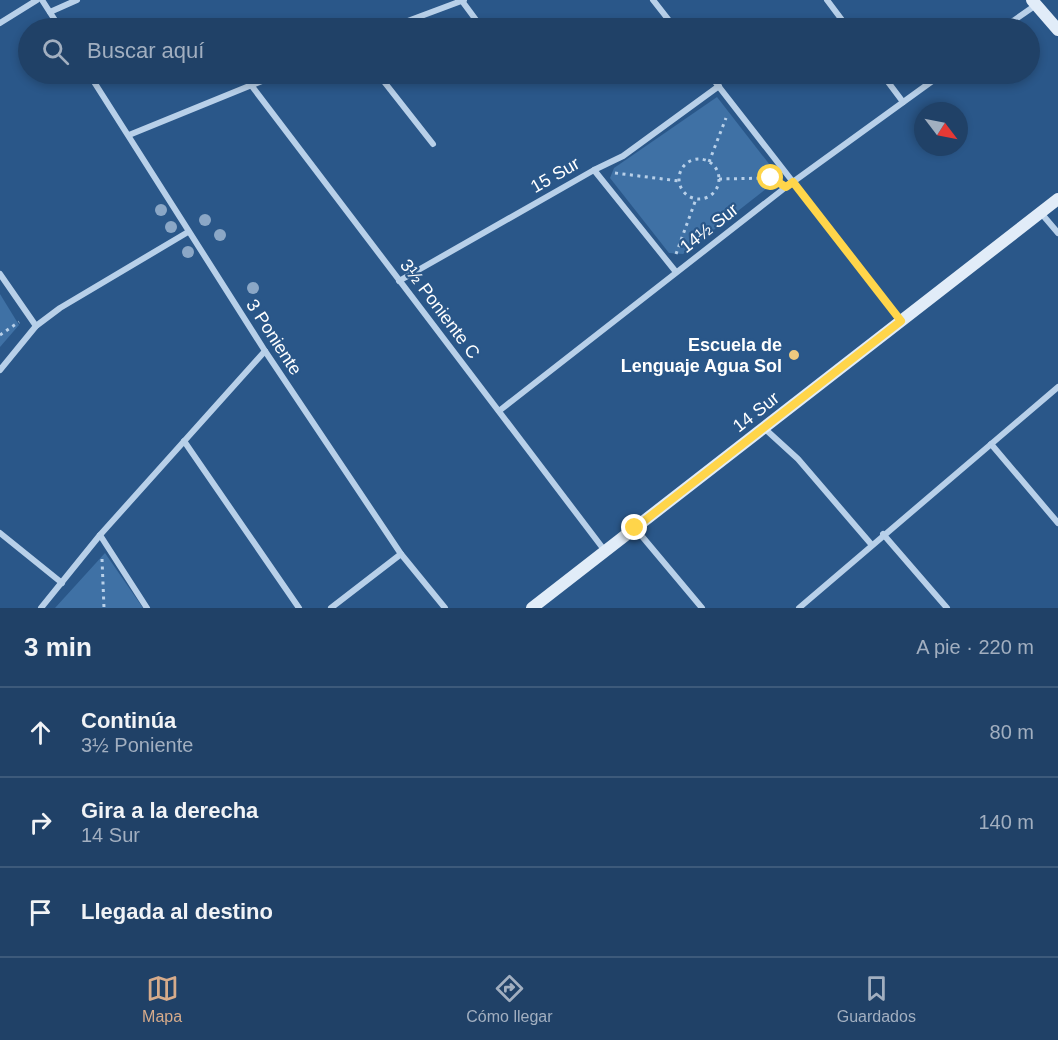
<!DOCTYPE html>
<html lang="es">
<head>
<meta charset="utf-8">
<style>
	:root { --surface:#204167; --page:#2d4c70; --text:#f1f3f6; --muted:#a2afc0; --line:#3d5a7b; --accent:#d6ab8b }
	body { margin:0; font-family:Arial,sans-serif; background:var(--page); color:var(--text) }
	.compass { position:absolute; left:914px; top:102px; width:54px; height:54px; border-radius:50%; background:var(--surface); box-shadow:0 3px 9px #0003; rotate:122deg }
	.stop { position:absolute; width:18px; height:18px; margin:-14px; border:4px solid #ffd54a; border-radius:50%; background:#fff }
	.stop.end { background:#ffd54a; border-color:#fff; box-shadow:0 2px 6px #0008 }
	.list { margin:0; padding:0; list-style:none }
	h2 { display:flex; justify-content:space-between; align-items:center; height:78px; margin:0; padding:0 24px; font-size:26px }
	h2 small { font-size:20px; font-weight:400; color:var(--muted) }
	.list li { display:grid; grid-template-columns:39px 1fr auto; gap:18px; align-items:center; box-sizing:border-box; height:90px; padding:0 24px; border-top:2px solid var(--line) }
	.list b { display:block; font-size:22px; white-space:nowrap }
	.list p { margin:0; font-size:20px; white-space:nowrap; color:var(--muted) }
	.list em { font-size:20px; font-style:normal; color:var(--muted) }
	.icon { flex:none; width:33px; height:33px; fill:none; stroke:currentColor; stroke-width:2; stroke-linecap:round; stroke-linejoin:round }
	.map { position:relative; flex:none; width:1058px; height:608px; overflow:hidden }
	.search { position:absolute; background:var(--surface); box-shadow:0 3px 9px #0003; left:18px; right:18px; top:18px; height:66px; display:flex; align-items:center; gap:15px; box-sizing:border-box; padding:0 21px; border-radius:33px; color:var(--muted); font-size:22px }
	.sheet { height:348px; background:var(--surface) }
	nav { display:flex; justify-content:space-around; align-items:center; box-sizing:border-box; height:84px; border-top:2px solid var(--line); background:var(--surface); font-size:16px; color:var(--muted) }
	nav a { display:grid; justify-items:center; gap:3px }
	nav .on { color:var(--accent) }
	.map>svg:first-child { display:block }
</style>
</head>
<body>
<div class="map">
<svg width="1058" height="608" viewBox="0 0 1058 608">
	<rect width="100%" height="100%" fill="#2a5789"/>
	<g fill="#3f71a5">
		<path d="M717,97L780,178L683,254L669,253L610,178L614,168Z"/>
		<path d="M0,294L19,325L0,347Z"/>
		<path d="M105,553L143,608H55Z"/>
	</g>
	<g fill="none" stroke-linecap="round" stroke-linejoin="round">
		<g stroke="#b8d0e9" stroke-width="3" stroke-dasharray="3 4.5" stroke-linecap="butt">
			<circle cx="699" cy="179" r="20"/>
			<path d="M709,162L726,118"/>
			<path d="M615,173L679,181"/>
			<path d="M719,179L770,178L777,182"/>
			<path d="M676,254L696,199"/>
			<path d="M0,335L19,322"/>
			<path d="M102,559L104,608"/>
		</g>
		<g stroke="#b8d0e9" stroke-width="6">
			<path d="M42,0L60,28"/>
			<path d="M653,0L675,28"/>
			<path d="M827,0L848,28"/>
			<path d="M462,1L482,28"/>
			<path d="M50,12L77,0"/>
			<path d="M0,23L37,0"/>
			<path d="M389,28L464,0"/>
			<path d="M1003,28L1036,5"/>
			<path d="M89,74L265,351L401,554L445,608"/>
			<path d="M378,74L433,144"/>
			<path d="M516,74L521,80"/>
			<path d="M709,74L901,321"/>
			<path d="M882,74L903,102"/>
			<path d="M251,85L605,551"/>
			<path d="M129,135L279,74"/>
			<path d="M594,170L676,272"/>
			<path d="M1041,213L1058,233"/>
			<path d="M0,274L36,326"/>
			<path d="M399,281L594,170L623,156L719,86"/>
			<path d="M0,370L36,326L60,308L188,232"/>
			<path d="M499,411L786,187L942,74"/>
			<path d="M764,428L798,459L871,544"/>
			<path d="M184,441L299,608"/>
			<path d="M991,444L1058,523"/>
			<path d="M635,528L702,608"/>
			<path d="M0,533L62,583"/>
			<path d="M883,534L947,608"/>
			<path d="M100,535L147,608"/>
			<path d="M41,608L100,535L265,351"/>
			<path d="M331,608L401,554"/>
			<path d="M799,608L1058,387"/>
		</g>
		<g stroke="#e1ecf8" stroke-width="12">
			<path d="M1032,0L1058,30"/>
			<path d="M532,608L1058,199"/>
		</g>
	</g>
	<g fill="#8ba7c6">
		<circle cx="161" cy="210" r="6"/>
		<circle cx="205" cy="220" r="6"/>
		<circle cx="171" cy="227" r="6"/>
		<circle cx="220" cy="235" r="6"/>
		<circle cx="188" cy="252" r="6"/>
		<circle cx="253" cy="288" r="6"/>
	</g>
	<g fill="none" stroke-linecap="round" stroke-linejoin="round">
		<path stroke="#ffd54a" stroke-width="8" d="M635,528L901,321L793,182L786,187L771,178"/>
	</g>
	<circle fill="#efca7f" stroke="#2a5789" stroke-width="2" cx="794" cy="355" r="6"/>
	<g text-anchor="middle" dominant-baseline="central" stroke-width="4.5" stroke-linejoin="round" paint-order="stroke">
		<g font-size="18" fill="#fff" stroke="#2a5789">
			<text transform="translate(555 175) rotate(-30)">15 Sur</text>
			<text transform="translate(709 228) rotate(-38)">14½ Sur</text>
			<text transform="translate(440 309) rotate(53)">3½ Poniente C</text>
			<text transform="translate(274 337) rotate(57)">3 Poniente</text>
			<text transform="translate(756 412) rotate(-38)">14 Sur</text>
		</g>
		<g font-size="18" font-weight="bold" fill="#fff" stroke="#2a5789" text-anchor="end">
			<text x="782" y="345">Escuela de<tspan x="782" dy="21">Lenguaje Agua Sol</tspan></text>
		</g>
	</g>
</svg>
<svg class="compass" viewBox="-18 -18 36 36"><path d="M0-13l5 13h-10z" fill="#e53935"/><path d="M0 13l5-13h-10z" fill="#a2afc0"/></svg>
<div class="stop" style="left:771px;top:178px"></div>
<div class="stop end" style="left:635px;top:528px"></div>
<div class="search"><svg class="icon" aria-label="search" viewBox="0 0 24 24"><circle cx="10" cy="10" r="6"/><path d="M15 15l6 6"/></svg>Buscar aquí</div>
</div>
<section class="sheet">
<h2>3 min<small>A pie · 220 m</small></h2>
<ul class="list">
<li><svg class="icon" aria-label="ahead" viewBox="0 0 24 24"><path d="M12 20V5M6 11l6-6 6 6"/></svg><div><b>Continúa</b><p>3½ Poniente</p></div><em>80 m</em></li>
<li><svg class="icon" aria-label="right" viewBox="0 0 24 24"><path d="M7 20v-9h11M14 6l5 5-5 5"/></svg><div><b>Gira a la derecha</b><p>14 Sur</p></div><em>140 m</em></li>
<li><svg class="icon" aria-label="arrive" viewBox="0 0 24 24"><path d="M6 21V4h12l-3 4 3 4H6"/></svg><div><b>Llegada al destino</b></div></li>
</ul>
</section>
<nav>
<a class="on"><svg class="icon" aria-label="map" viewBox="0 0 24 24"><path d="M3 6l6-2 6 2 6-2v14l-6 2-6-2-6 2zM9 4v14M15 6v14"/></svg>Mapa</a>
<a><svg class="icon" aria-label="directions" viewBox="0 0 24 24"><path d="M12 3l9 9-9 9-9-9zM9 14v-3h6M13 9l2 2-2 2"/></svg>Cómo llegar</a>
<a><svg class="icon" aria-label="saved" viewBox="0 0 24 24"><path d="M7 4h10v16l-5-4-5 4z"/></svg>Guardados</a>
</nav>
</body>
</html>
